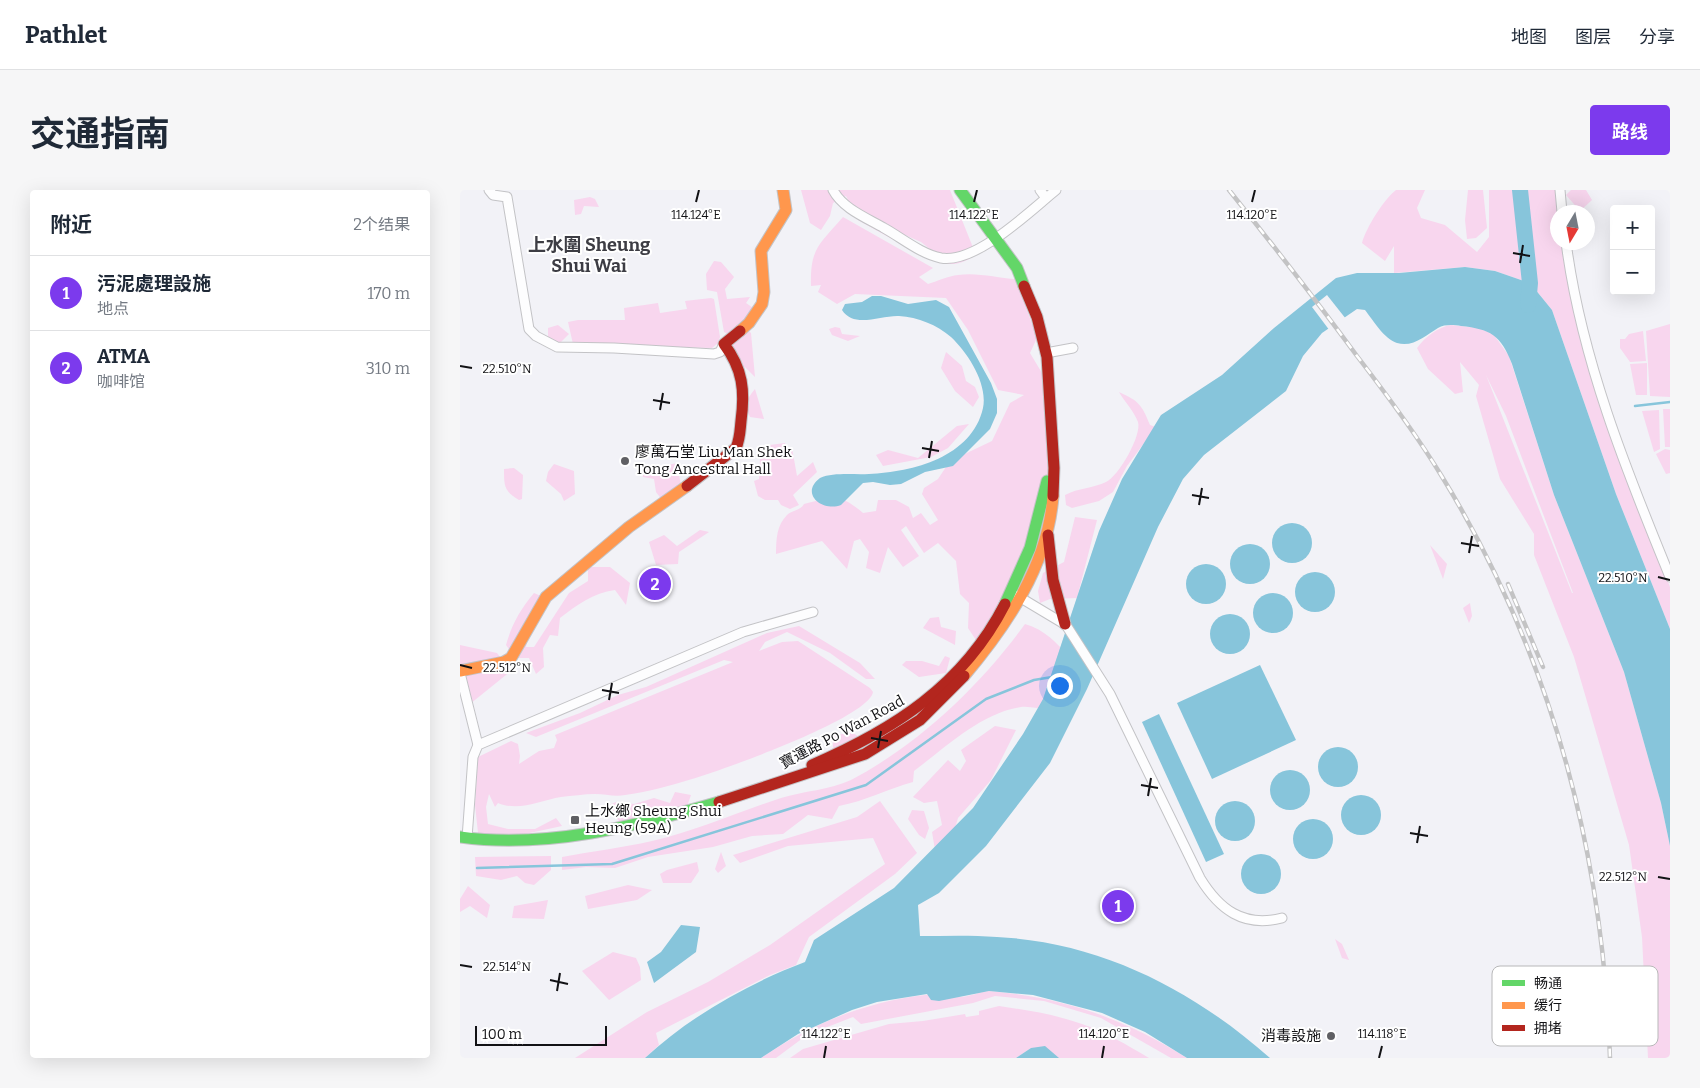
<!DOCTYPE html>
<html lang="zh">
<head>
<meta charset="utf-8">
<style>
	:root { --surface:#fff; --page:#f6f6f7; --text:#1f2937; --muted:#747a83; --line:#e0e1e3; --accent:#7c3aed }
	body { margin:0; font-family:Bitter,"Noto Sans SC",serif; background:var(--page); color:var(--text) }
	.controls { position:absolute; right:15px; top:15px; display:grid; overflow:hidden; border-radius:5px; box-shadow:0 5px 20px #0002 }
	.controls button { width:45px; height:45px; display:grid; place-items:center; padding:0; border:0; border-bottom:1px solid var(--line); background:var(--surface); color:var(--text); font:25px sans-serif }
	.compass { position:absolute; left:1090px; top:15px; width:45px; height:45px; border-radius:50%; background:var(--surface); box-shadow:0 5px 20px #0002; rotate:190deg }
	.scale { position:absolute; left:15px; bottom:12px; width:132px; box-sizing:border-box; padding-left:5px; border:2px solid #121215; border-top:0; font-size:14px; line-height:18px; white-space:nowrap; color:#121215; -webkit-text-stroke:4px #fff; paint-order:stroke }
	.you { position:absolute; left:599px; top:495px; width:18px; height:18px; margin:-12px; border:4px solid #fff; border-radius:50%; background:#1a73e8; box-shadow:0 0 0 8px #1a73e833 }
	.badge { display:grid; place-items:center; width:32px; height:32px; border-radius:50%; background:var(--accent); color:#fff; font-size:16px; font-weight:700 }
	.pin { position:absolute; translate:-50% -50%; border:2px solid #fff; box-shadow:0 1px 5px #0006 }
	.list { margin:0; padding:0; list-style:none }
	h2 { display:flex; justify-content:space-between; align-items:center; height:65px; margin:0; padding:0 20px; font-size:21px }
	h2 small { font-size:16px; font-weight:400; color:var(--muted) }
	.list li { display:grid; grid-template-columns:32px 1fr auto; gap:15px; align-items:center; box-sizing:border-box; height:75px; padding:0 20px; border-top:1px solid var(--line) }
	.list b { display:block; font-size:19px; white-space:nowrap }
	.list p { margin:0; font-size:16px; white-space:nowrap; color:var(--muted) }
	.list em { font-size:16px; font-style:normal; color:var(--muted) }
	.map { position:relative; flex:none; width:1210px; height:868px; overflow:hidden; border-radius:5px }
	header { display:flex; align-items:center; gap:30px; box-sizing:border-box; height:70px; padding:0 25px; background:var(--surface); border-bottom:1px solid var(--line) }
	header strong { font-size:24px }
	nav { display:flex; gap:28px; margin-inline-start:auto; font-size:18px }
	.intro { display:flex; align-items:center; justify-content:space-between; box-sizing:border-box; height:120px; padding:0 30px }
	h1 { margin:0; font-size:35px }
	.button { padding:12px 22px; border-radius:5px; background:var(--accent); color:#fff; font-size:18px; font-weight:700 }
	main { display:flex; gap:30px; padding:0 30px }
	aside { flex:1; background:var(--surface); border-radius:5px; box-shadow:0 5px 20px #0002 }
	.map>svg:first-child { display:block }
</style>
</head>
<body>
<header>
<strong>Pathlet</strong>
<nav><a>地图</a><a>图层</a><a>分享</a></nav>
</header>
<div class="intro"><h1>交通指南</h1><a class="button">路线</a></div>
<main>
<aside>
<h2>附近<small>2个结果</small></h2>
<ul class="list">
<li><span class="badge">1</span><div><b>污泥處理設施</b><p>地点</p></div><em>170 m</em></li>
<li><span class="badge">2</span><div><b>ATMA</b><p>咖啡馆</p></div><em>310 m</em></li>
</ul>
</aside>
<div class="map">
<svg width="1210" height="868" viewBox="0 0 1210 868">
	<rect width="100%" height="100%" fill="#f2f2f7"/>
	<g fill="#f8d6ee" fill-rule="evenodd">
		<path d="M341,0H490L516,65C493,79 487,75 463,65L471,60L461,52L445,45L432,49L398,30L386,6L373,13L370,26L361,40L350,33Z"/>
		<path d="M936,0H965L957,18L961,28L985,35L1017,62L1029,47V0H1097L1098,52L1102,53L1118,135L1189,342L1210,397V439L1156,304L1092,120L1070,93L1035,81L1005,77L934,83V56L925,71L902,53C906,38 924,9 936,0Z"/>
		<path d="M1008,0H1023L1027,38L1016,48L1007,49L1005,30Z"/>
		<path d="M1111,0H1126L1132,10L1120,21L1106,5Z"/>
		<path d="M130,7L135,9L139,17L124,16L121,24L115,25L114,10Z"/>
		<path d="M383,27L473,78L459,87L468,94C478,91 488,86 498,85C517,82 537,88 556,89L577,148L570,163L585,188L593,321L582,373L516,450L508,438L509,413L500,404L496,371L478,353L464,363L446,336L441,340L459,366L443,377L428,357L420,383L406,378L409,362L400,349L394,351L387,379L362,351L316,364C316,348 317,335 327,325C332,320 340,321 344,314C372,307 379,302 403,323L416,321L418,310H436L449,317L453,328L461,323L470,335L478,330L462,304L464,298L478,289L490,271L532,251L550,213L564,205L538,200L508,140L486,108L395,104L377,114L358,102L361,95L351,96C350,58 359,55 383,27Z"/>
		<path d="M254,71L261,72L274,87L265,99L267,109L290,107L286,113L296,120L281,134L291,143L295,187L285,177L279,182L268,144L264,142L257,102L247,100L246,84Z"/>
		<path d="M251,108L254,109L260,147L258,153L252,158L206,157V166L113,154L108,132L118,130H165L164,118L198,113L200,123L227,119L225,111Z"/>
		<path d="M1210,134V207L1190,206L1186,141Z"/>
		<path d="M98,135L109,144L100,153H96L88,147V138Z"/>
		<path d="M991,135L1020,138L1034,145L1049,166L1094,305L1164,482L1201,613L1210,656V868H1188L1182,747L1169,655L1114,467L1074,365V344L1040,289L1016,206L1019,195L1000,172L1003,202L995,204L968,179L957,158C965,147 978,137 991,135ZM1026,185L1046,226L1113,403H1112Z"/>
		<path d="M375,137L380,138L382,144L400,146L388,151L372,145L369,139Z"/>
		<path d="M1183,141L1186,171L1170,172L1160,158V149H1165L1169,144Z"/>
		<path d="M486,162L502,176L506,191L515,197L519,207L513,217L495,201L481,178Z"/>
		<path d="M1187,173V205H1176L1170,174Z"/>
		<path d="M295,199L304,229L290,227C284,215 286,210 295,199Z"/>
		<path d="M659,202C679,211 682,215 690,235L696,237L667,276L653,302L639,311L612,318L606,315L605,305C618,298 634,298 646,292C659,286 682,245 678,232C674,221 664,211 659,202Z"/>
		<path d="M1203,219H1210V257H1205Z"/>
		<path d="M1199,220L1200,259L1194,262L1182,221Z"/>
		<path d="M509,234L488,258L471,267L423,276L416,265L428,260L458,268L497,236Z"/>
		<path d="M325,253L326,261L332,258L337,286L353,272L357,282L333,305L339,315L330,319L321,315L318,310H305L298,306L294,291L299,289L300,269L303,268L302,256Z"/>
		<path d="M1205,259L1210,260V283L1206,284L1196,264Z"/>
		<path d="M217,273L221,296L202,310L196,302L194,289L183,287L181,281Z"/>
		<path d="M94,274L114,281L115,304L104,311L101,304L86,291L88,282Z"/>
		<path d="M54,278L63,285L62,309L59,310C44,301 44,296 44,279Z"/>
		<path d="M615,327L637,330L617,408L590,409L580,413L578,401L583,383L604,372Z"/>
		<path d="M240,340L249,342L219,362L218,374L196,375L189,352L204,345L217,356Z"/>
		<path d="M970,355L987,374L983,389Z"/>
		<path d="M128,377H150L170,393L166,415L155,400C133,403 117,415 100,428L98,446L90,445L83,458L84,477L76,484L69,468H55L46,455C52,434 60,420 74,403L88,409L69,442L66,457H74L109,403L128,391Z"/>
		<path d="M1010,413L1012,426L1009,433L1003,418Z"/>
		<path d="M479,427L481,437L496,441L495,455L463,438L470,428Z"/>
		<path d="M565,434C585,440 596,452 610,468L608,497H586L589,520C580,519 570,516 561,517C521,523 486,557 454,581L453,592C428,599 405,611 379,616L372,629L348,625L323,644L292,646L253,657L188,667L155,678L126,677L102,680V667C132,661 162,658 192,651C236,641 278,622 321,608C343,601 370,600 391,590C458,555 521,495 565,434Z"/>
		<path d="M339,436L400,473L415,489H406L370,463L327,442L305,452L299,461L322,452L338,451L410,498L413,502C409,528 260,581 232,589C210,596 187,602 165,605C155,607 145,604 135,604C124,604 112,606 101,607C81,610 59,622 38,613L35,617L29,604L26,617L28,634L48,639H75L96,628L102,636L51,647L18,643L15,615L18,567L51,551L58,554L60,566L59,574L79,561L94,558L97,550L95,545L273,472L264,470L76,547L66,543L120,523L158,505L186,497L307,443Z"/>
		<path d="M0,455L37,463L51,481L10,514L0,493Z"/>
		<path d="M485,466L490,468L486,483L459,487L442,475L446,471H462L479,476Z"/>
		<path d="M535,536L556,540L531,590L498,628L493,645L475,660L472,642L482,635L477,611L464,613L453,607L488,570L500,581L506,571L501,560Z"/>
		<path d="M393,543L407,552L361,566L373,558V545Z"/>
		<path d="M215,602L231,605L223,628L167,641L147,616L156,612L174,614L194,608L210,613Z"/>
		<path d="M420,611L457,663L435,684L349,747L336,775L310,785L196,843L199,855L185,868H115L187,822L248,792L310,755L425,674L413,648L328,656L280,673L273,665L397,627Z"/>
		<path d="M452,620L464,621L469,638L465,649L459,645L448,629Z"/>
		<path d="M261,662L266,676L258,683L255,679Z"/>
		<path d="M91,666V680L74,695L65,693L57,686L41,690L16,686L15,667Z"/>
		<path d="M237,672L239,681L231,693H203L200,684L207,680Z"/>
		<path d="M168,695L192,700L177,710L128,719L125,706Z"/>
		<path d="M8,696L30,715L27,728L10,716L0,722V709Z"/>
		<path d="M88,710L84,729L52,728L54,716Z"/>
		<path d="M875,749L882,754L889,770L882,768Z"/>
		<path d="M153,762L176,768L180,777L181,790L149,810L122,781Z"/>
		<path d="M529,801C602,807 666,829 727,868H711L641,828L584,811L535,806L513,813L401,834L393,827L347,845L316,868H301C351,834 405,812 465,805C476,803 488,808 499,807C509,807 519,802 529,801Z"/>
		<path d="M539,816C566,820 593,824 619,833C644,841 667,855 689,868H598L571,858L556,868H330L343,859L429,834L463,831L505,824L506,827L519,825V821Z"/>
	</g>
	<g fill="#87c5db">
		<path d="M1005,77L1035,81L1070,93L1092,120L1156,304L1210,439V656L1201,613L1164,482L1094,305L1052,174C1041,145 1030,139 1001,136C994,135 985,134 978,138C966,145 953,158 937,153C924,149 913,130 905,120L897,119L862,143L843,166L826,201L744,265L723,289L698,337L627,499L590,573L526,656L479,703L458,715L460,746C486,746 511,745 537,747C641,752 733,800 810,868H727L685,842L642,823L573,805L529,801L479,811L471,810L467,804L417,812L392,820L338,844L301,868H185C229,827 289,793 345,772L354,750L434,698L513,618L563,544L583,509L639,341L662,289L701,225L762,185L814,138L876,88L897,83H939Z"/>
		<path d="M412,106H421L448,114L476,110L489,117L531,193L537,209V223L530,239L493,276L465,282L441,294L430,295L413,292L403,293L381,315C363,322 339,304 360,288C374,282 394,285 409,284C453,282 512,267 523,218C528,194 508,163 491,147C477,135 458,127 439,126C421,125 394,139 382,120L385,114L402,112Z"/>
		<circle cx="832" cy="353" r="20"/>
		<circle cx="790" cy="374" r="20"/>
		<circle cx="746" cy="394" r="20"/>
		<circle cx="855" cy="402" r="20"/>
		<circle cx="813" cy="423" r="20"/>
		<circle cx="770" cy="444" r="20"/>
		<path d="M800,475L836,550L752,589L717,513Z"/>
		<path d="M699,524L764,664L746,672L682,532Z"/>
		<circle cx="878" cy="577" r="20"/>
		<circle cx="830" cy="600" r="20"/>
		<circle cx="901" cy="625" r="20"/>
		<circle cx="775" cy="631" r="20"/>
		<circle cx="853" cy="649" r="20"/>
		<circle cx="801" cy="684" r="20"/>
		<path d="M221,735L240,737L236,762L194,793L187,772L201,762Z"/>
		<path d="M585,856L599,868H556L571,858Z"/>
	</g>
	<path fill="#f2f2f7" d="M867,105L886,129L870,141L852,117Z"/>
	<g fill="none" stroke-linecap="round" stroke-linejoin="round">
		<g stroke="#87c5db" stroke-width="2.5">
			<path d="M1175,216L1210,212"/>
			<path d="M17,678L152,674L406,595L526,509L574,490L592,487"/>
		</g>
		<path stroke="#87c5db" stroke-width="16" d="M1060,0L1070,93L1068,115"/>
		<defs>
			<g id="street">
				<path d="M29,0L33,5L47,7L69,139L76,146L97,157L154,158L254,164L260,162L264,154"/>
				<path d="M373,0C383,19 407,28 424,38C442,48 461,64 481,68C516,74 570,21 596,0"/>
				<path d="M580,0L586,8"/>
				<path d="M1100,0L1102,22"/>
				<path d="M1106,52C1121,168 1166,280 1210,387"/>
				<path d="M586,163L613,158"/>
				<path d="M556,405L606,435L650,504L740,688C759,719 783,738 822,728"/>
				<path d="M0,483L18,555"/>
				<path d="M7,648L13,567L18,555L283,442L353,422"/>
			</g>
			<g id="fast">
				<path d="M500,0L557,78L564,96"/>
				<path d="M545,414L570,358L587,291"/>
				<path d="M0,647C86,659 177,636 259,612"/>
			</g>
			<g id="slow">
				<path d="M280,141L289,133L302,114L304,102L301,61L326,20L323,0"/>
				<path d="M0,481L44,472L51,468L86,407L169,337L227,296"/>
				<path d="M504,486C547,435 588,375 593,306"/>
			</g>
			<g id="jam">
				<path d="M564,96L577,127L587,167L594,278L593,306"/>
				<path d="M227,296L276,258C280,249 280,241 281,231C285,201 283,179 264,154L280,141"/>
				<path d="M588,345L593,390L605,434"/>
				<path d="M352,575C433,540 503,496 545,414"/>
				<path d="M259,612L405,564L460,530L504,486"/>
			</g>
		</defs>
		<use href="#street" stroke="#c3c3c6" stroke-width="11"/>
		<use href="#fast" stroke="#c3c3c6" stroke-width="13"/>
		<use href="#slow" stroke="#c3c3c6" stroke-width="13"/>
		<use href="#jam" stroke="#c3c3c6" stroke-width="13"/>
		<use href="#street" stroke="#fdfdfe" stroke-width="9"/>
		<use href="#fast" stroke="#63d668" stroke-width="11"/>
		<use href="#slow" stroke="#ff974d" stroke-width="11"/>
		<use href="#jam" stroke="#b3261e" stroke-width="11"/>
		<defs>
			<g id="rail">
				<path d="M769,0C813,55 856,110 897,166C927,205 956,244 981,285C1091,464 1143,660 1150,868"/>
				<path d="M1048,394L1083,477"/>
			</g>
		</defs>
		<use href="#rail" stroke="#c3c3c4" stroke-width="4.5"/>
		<use href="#rail" stroke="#fff" stroke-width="2.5" stroke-dasharray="8" stroke-linecap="butt"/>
	</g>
	<path fill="none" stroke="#121215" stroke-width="2" d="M236,12L239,0M514,12L517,0M792,12L795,0M1053,63L1070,66M1060,73L1063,55M0,176L12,178M193,210L210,213M200,220L203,203M462,258L479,261M469,268L472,251M732,305L749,308M739,315L742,298M1001,353L1019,356M1009,363L1012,346M1198,387L1210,390M0,475L12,478M142,500L159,503M149,510L152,493M411,548L428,551M418,558L421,541M681,595L698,598M688,606L691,588M950,643L968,646M957,653L960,636M1198,687L1210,689M0,775L12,777M90,790L108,794M97,801L100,783M364,868L366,856M642,868L644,856M919,868L922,856"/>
	<g fill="#606064" stroke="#fff" stroke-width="2">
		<circle cx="165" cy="271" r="5"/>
		<rect x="110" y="625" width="10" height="10" rx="2.5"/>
		<circle cx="871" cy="846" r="5"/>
	</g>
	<g text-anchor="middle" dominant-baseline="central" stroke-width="4" stroke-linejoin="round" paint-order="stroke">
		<g font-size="15" fill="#121215" stroke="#fff" text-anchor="start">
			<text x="175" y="262">廖萬石堂 Liu Man Shek<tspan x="175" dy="17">Tong Ancestral Hall</tspan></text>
			<text x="125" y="621">上水鄉 Sheung Shui<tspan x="125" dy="17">Heung (59A)</tspan></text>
			<text x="861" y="846" text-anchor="end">消毒設施</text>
		</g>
		<g font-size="15" fill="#121215" stroke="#fff">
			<text transform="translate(382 542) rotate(-28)">寶運路 Po Wan Road</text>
		</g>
		<g font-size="18" font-weight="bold" fill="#3d3d44" stroke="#fff">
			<text x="129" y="55">上水圍 Sheung<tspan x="129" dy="21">Shui Wai</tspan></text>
		</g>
	</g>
	<rect x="1032" y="776" width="166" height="80" rx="8" fill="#fff" stroke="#b8b8b9" stroke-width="1"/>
	<rect x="1042" y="790" width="23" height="6" fill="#63d668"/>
	<rect x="1042" y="812" width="23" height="7" fill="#ff974d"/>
	<rect x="1042" y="835" width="23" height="6" fill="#b3261e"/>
	<g font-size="14" fill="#121215">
		<text x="1074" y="798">畅通</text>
		<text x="1074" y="820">缓行</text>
		<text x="1074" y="843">拥堵</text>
	</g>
	<g font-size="12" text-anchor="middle" fill="#121215" stroke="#fff" stroke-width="4" stroke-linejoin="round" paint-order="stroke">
		<text x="236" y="29">114.124°E</text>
		<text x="514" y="29">114.122°E</text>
		<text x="792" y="29">114.120°E</text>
		<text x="47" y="183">22.510°N</text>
		<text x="1163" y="392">22.510°N</text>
		<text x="47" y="482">22.512°N</text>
		<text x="1163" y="691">22.512°N</text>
		<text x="47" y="781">22.514°N</text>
		<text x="366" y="848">114.122°E</text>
		<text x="644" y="848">114.120°E</text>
		<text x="922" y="848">114.118°E</text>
	</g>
</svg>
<div class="controls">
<button>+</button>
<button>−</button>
</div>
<svg class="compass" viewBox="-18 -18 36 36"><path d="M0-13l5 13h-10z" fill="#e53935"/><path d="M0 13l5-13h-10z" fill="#747a83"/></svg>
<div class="scale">100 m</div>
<div class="you"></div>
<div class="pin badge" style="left:658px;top:716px">1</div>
<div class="pin badge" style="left:195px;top:394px">2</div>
</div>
</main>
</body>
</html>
